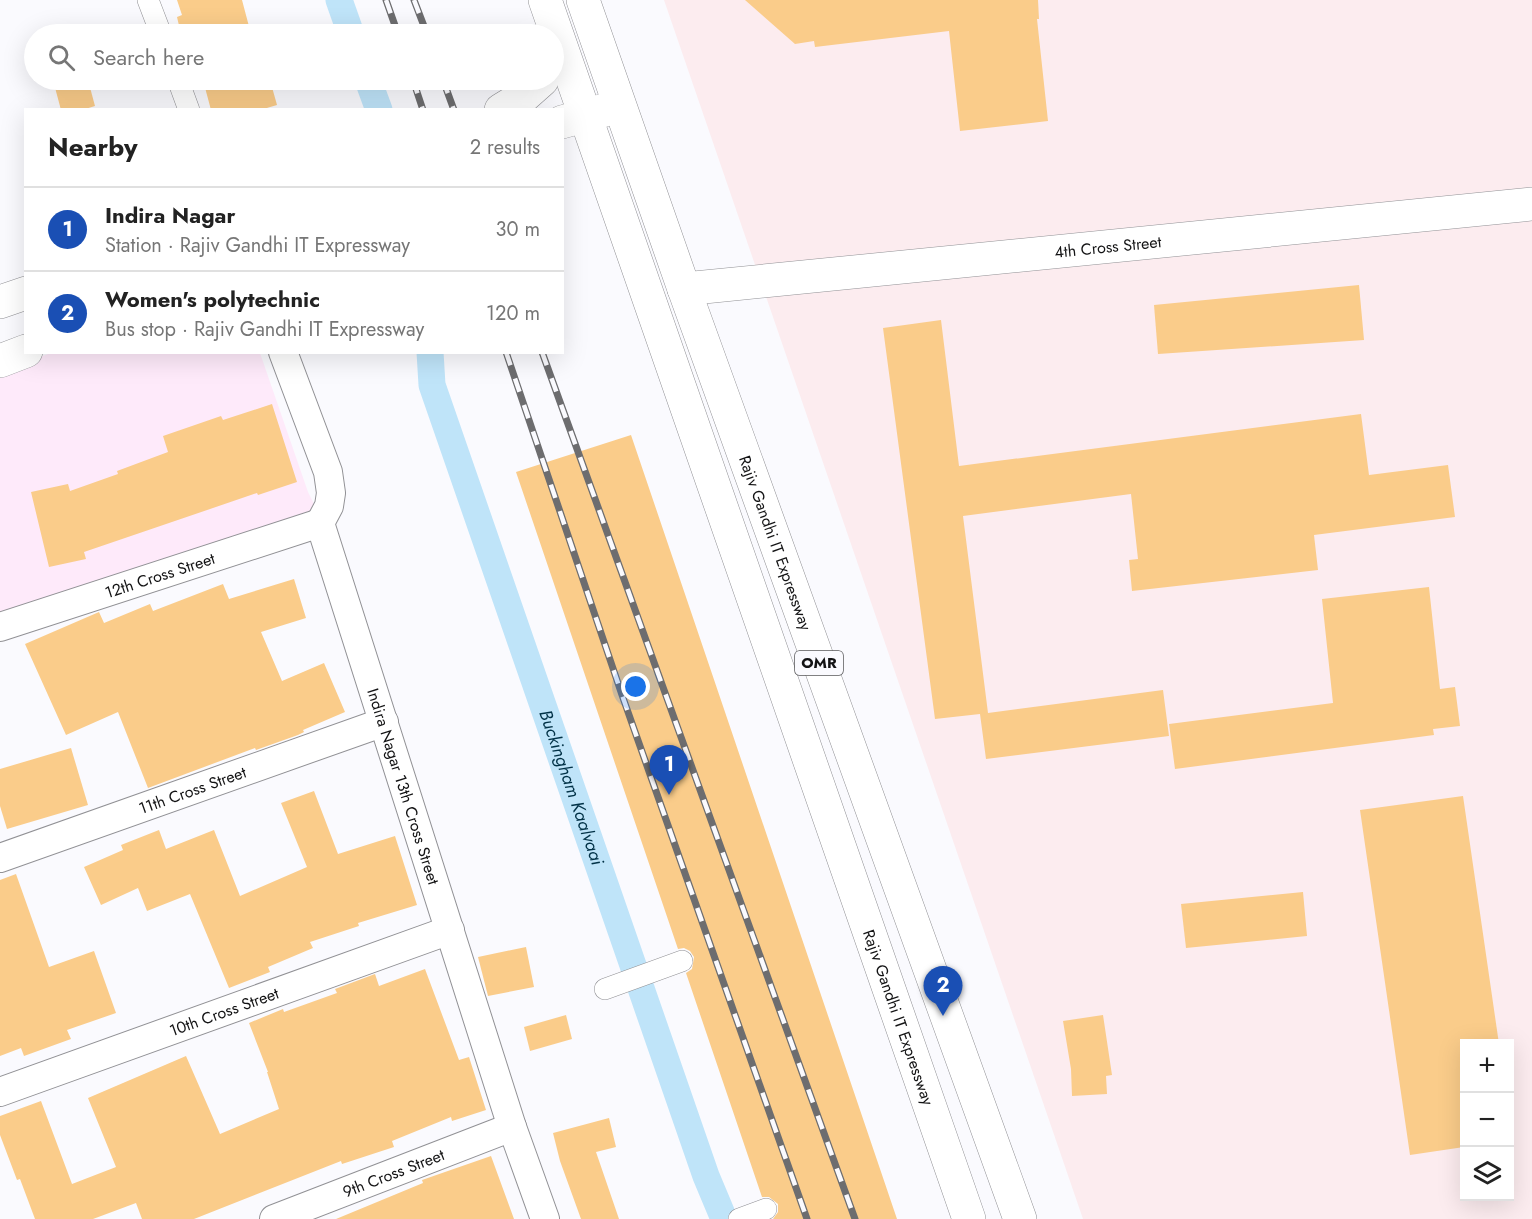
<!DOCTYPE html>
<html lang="en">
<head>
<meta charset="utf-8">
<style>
	:root { --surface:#fff; --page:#f2f2f2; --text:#222; --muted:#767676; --line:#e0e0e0; --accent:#9c7020 }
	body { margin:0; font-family:Jost,sans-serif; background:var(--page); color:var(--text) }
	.controls { position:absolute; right:18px; bottom:18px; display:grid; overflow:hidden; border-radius:0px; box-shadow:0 6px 24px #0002 }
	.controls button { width:54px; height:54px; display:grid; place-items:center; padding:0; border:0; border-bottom:2px solid var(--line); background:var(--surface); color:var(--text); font:30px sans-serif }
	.you { position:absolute; left:636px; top:687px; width:21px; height:21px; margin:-15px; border:4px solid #fff; border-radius:50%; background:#1a73e8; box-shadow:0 0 0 9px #1a73e833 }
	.badge { display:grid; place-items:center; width:39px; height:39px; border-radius:50%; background:var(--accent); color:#fff; font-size:20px; font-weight:700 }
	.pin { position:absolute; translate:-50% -50px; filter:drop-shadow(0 2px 3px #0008) }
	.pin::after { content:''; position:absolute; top:32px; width:21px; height:18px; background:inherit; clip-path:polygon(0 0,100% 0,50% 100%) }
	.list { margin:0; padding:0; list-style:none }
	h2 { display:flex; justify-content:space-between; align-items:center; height:78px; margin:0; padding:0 24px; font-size:26px }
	h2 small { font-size:20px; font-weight:400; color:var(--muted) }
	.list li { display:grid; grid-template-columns:39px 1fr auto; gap:18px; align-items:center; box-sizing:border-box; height:84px; padding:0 24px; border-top:2px solid var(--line) }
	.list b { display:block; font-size:22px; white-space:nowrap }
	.list p { margin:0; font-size:20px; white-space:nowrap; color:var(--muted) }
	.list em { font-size:20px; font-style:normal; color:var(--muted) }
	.icon { flex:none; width:33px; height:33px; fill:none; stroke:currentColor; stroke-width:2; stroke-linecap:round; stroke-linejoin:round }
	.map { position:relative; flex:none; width:1532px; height:1219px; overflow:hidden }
	.search { position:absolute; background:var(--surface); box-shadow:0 6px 24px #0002; left:24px; top:24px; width:540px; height:66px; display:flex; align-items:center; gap:15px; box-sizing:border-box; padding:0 21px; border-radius:33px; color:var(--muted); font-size:22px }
	.panel { position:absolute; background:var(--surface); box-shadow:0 6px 24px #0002; left:24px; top:108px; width:540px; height:246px; border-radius:0px }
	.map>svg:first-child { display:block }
</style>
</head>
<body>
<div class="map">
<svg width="1532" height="1219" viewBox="0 0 1532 1219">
	<rect width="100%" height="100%" fill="#fafafe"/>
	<path fill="#feeafa" d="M51,353H260L308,492L319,514L0,623V371Z"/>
	<path fill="#fcecef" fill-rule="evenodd" d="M664,0H1532V1219H1083ZM1464,1044H1510V1196H1464Z"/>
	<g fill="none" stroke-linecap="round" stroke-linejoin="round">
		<g stroke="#bfe4f9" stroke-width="27">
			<path d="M339,0L351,34"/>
			<path d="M368,80L379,110"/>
			<path id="s1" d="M430,352L432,385L706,1176L724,1219"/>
		</g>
	</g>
	<g fill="#facc8a">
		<path d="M177,0H242L251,34H181L177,17L182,15Z"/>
		<path d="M745,0H1038L1039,19H1037L1048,121L960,131L949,31L815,47L814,41L795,44Z"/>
		<path d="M53,80H88L95,106L82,110H61Z"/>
		<path d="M203,80H270L277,105L260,110H211Z"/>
		<path d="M1359,285L1364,340L1158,354L1154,305Z"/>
		<path d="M941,320L959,466L1361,414L1369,475L1448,465L1455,517L1314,535L1318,570L1132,591L1129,560L1138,559L1131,494L963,516L988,713L1163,690L1169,736L986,759L980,714L935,719L883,328Z"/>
		<path d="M272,404L297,482L258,495L257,493L84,552L86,559L49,567L31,492L68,484L70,491L118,474L117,471L168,452L163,436L221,416L223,420Z"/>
		<path d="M631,435L897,1219H773L778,1212V1204L769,1197H762L686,973L692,969L694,957L690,951L684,948L678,949L516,472Z"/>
		<path d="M294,579L306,618L261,632L282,681L324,663L345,712L303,730L304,732L298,735L256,750L255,748L148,788L118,712L66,735L25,644L99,612L104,623L150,604L153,611L223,584L229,599Z"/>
		<path d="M1429,587L1440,689L1455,687L1460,726L1433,729L1434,735L1175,769L1169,724L1333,703L1322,599Z"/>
		<path d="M71,748L88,805L7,829L0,806V769Z"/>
		<path d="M314,791L338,854L395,836L417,905L358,923L359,926L310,942L313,948L268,967L270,972L229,988L190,894L147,911L138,888L101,905L84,867L123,850L121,845L159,830L166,849L214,830L240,896L307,867L281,803Z"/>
		<path d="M1463,796L1499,1044H1464V1147L1410,1155L1360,810Z"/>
		<path d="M16,874L49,967L94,951L116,1013L67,1030L71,1039L24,1056L21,1048L0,1056V880Z"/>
		<path d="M1303,892L1307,936L1186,948L1181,904Z"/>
		<path d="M526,947L534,987L488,996L478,957Z"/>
		<path d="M425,969L459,1060L469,1057L486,1110L452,1121L451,1117L392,1141L394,1147L342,1164L341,1161L194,1219H142L136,1203L93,1219H35L20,1179L17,1180L0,1135V1116L41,1101L72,1184L116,1167L88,1098L186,1056L220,1134L279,1109L267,1072H268L249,1023L283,1009L284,1012L337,993L335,989L375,974L379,986Z"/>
		<path d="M566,1015L572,1039L530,1051L524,1027Z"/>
		<path d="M1103,1015L1112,1075L1106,1076L1107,1094L1072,1096L1071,1069L1063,1021Z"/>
		<path d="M609,1118L616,1147L596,1152L619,1219H581L560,1161L553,1133Z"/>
		<path d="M491,1156L514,1219H336L423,1183L422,1180Z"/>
	</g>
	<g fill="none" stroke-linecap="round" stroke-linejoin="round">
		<defs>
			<g id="pedestrian">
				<path d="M148,0L161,34"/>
				<path d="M178,80L189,110"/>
				<path d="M605,989L682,961"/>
				<path d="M739,1219L766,1209"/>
			</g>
			<g id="minor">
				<path id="s2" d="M283,352L328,472L331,493L329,506L320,523L512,1127L545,1219"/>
				<path id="s3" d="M0,627L320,523"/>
				<path id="s4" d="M0,858L384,722"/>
				<path id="s5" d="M0,1092L450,930"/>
				<path id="s6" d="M274,1219L512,1127"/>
			</g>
			<g id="tertiary">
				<path d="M562,122L619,106"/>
				<path id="s7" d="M684,289L1532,204"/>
				<path d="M0,302L26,293"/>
				<path d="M0,361L26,351"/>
			</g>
			<g id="primary">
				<path id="s8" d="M545,0L969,1219"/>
				<path id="s9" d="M583,0L684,289L1020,1219"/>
				<path d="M501,110L524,96L542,80"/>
			</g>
		</defs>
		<use href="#pedestrian" stroke="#919195" stroke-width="22"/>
		<use href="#minor" stroke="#919195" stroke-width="30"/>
		<use href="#tertiary" stroke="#919195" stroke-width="34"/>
		<use href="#primary" stroke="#919195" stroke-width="34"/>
		<use href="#pedestrian" stroke="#fff" stroke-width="21"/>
		<use href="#minor" stroke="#fff" stroke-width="28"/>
		<use href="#tertiary" stroke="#fff" stroke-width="33"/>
		<use href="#primary" stroke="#fff" stroke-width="33"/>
		<defs>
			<g id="rail">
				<path d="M386,0L398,34"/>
				<path d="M414,0L427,34"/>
				<path d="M413,80L423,110"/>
				<path d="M443,80L454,110"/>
				<path d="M506,352L622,695L807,1219"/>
				<path d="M542,352L855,1219"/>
			</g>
		</defs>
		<use href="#rail" stroke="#6d6d6f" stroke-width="7"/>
		<use href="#rail" stroke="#fafafe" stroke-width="4.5" stroke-dasharray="14" stroke-linecap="butt"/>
	</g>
	<g text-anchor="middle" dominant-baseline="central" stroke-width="5" stroke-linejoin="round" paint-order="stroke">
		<rect fill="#fafafe" stroke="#58585a" stroke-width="1.5" x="795" y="651" width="48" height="24" rx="4.5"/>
		<g font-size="15" font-weight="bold" fill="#131314">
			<text x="819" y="663">OMR</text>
		</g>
		<g font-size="16" fill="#131314" stroke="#fafafe">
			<text stroke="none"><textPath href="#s7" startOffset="426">4th Cross Street</textPath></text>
			<text stroke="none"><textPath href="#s9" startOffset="576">Rajiv Gandhi IT Expressway</textPath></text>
			<text stroke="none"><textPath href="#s3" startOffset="168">12th Cross Street</textPath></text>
			<text stroke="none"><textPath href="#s2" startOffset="458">Indira Nagar 13th Cross Street</textPath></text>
			<text stroke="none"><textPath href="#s4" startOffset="204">11th Cross Street</textPath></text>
			<text stroke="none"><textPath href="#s5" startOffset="238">10th Cross Street</textPath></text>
			<text stroke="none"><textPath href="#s8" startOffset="1077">Rajiv Gandhi IT Expressway</textPath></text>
			<text stroke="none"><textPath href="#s6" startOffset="128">9th Cross Street</textPath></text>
		</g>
		<g font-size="18" font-style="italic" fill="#023247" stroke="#fafafe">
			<text stroke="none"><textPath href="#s1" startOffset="459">Buckingham Kaalvaai</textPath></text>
		</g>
	</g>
</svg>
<div class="controls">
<button>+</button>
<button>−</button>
<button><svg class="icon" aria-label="layers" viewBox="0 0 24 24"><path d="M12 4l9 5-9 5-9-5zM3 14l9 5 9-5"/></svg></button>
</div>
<div class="you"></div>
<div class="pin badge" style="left:669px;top:795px;background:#1a4fb4">1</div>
<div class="pin badge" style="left:943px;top:1016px;background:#1a4fb4">2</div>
<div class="search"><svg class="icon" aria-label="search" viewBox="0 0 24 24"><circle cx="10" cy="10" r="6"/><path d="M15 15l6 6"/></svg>Search here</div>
<section class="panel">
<h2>Nearby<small>2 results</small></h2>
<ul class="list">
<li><span class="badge" style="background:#1a4fb4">1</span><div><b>Indira Nagar</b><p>Station · Rajiv Gandhi IT Expressway</p></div><em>30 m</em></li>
<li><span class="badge" style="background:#1a4fb4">2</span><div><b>Women's polytechnic</b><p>Bus stop · Rajiv Gandhi IT Expressway</p></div><em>120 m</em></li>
</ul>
</section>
</div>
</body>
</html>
